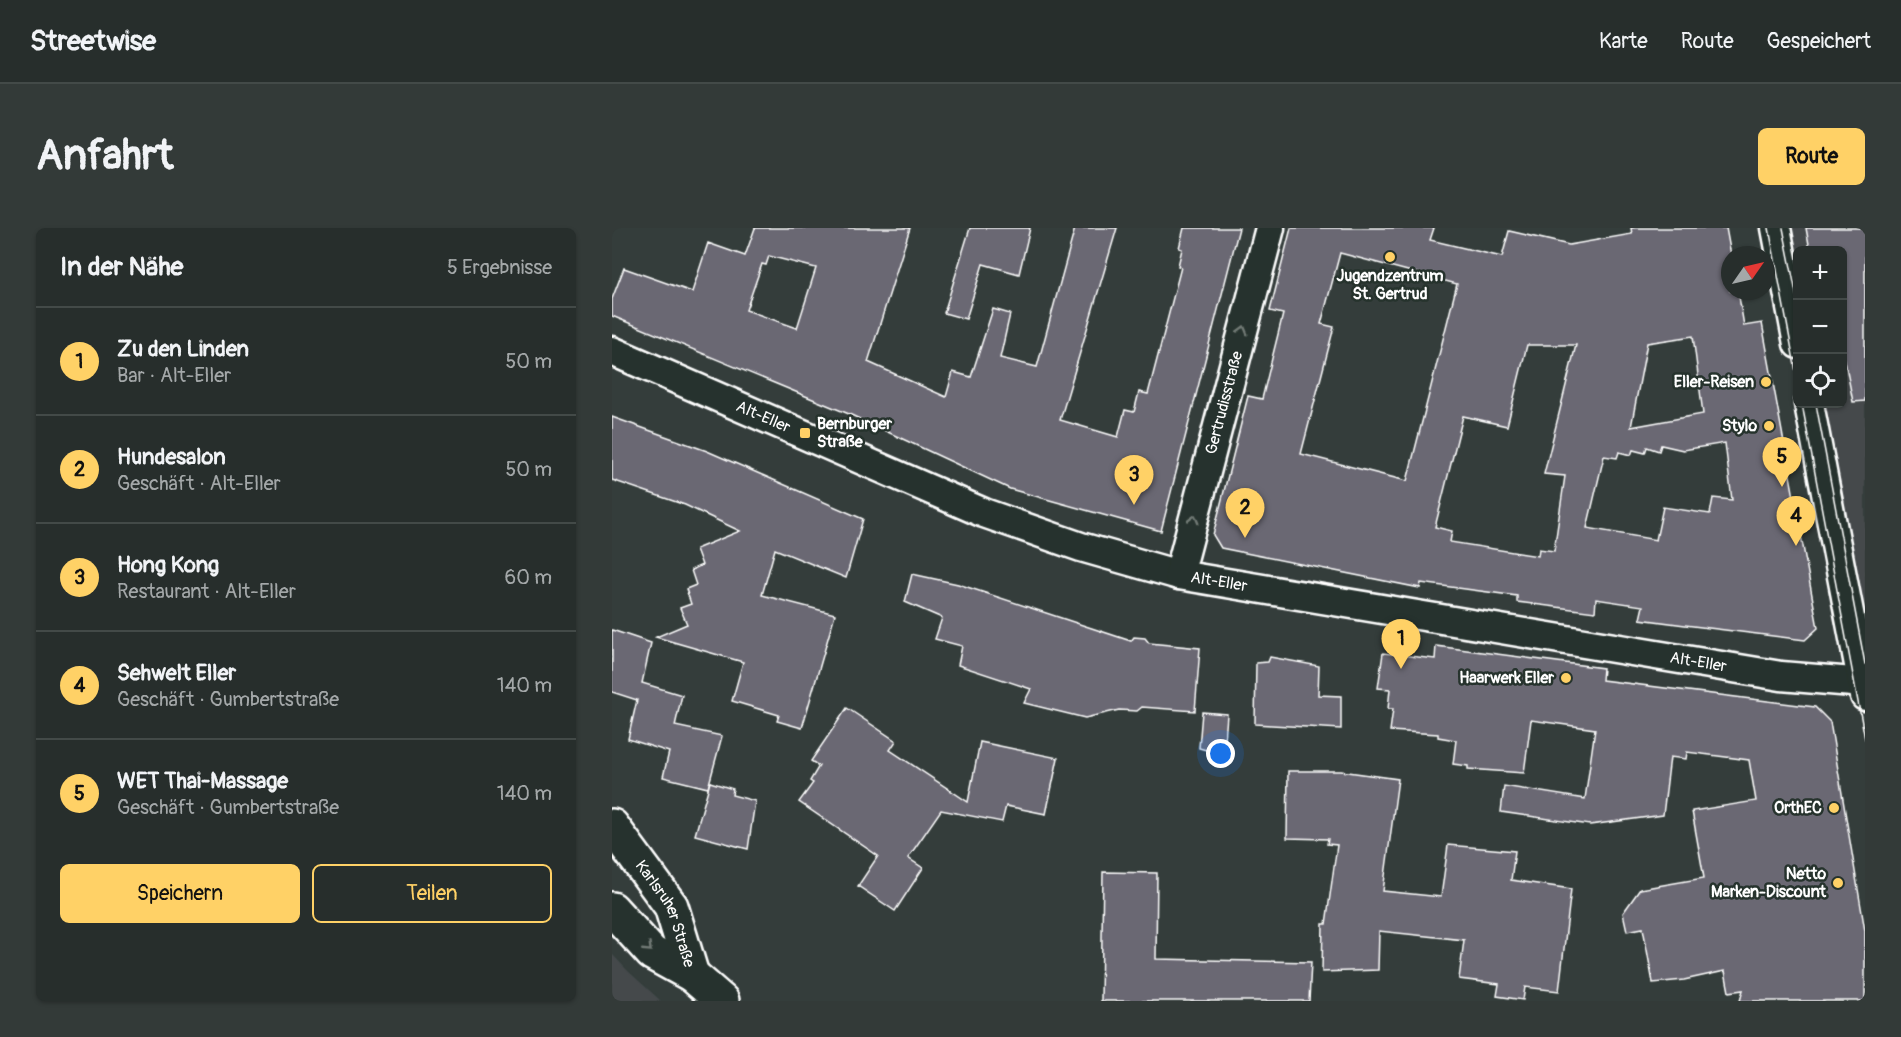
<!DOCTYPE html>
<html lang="de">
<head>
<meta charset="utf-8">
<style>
	:root { --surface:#272e2c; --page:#333a38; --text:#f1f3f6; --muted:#a4a8a9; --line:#434a48; --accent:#ffd166 }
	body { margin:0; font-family:Pangolin,sans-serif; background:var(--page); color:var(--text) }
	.controls { position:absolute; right:18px; top:18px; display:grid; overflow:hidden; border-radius:9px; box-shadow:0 2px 4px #0004 }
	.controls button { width:54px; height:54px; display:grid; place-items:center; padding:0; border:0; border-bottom:2px solid var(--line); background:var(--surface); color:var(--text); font:30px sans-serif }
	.compass { position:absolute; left:1109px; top:18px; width:54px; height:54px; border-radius:50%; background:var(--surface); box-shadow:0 2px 4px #0004; rotate:56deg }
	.you { position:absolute; left:609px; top:526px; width:21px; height:21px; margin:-15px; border:4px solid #fff; border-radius:50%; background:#1a73e8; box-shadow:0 0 0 9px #1a73e833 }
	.badge { display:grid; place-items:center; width:39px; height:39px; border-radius:50%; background:var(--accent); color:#111; font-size:20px; font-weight:700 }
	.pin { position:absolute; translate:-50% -50px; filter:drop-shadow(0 2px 3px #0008) }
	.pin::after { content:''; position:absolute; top:32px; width:21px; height:18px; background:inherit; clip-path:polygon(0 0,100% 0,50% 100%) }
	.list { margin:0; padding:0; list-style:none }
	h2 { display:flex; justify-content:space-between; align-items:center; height:78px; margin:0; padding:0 24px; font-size:26px }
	h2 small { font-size:20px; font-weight:400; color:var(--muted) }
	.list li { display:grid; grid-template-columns:39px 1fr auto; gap:18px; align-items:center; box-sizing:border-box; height:108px; padding:0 24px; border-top:2px solid var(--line) }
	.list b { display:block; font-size:22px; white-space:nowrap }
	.list p { margin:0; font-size:20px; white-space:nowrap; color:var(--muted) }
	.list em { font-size:20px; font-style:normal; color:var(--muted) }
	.actions { display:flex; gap:12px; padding:18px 24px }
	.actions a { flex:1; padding:14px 0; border:2px solid var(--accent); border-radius:9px; text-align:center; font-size:21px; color:var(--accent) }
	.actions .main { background:var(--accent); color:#111 }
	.icon { flex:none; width:33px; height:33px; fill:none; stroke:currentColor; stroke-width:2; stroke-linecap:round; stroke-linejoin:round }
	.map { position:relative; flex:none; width:1253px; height:773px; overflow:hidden; border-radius:9px }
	header { display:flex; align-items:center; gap:36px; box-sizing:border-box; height:84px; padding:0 30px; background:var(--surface); border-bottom:2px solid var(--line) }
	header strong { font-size:28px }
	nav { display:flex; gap:33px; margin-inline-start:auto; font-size:21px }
	.intro { display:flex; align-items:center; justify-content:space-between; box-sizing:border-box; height:144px; padding:0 36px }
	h1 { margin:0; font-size:42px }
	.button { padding:15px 27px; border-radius:9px; background:var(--accent); color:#111; font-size:21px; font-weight:700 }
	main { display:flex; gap:36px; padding:0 36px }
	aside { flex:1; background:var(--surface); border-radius:9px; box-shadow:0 2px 4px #0004 }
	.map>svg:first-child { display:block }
</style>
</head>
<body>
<header>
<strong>Streetwise</strong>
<nav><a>Karte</a><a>Route</a><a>Gespeichert</a></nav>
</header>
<div class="intro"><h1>Anfahrt</h1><a class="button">Route</a></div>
<main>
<aside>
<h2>In der Nähe<small>5 Ergebnisse</small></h2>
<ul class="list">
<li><span class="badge">1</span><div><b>Zu den Linden</b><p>Bar · Alt-Eller</p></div><em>50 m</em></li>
<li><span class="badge">2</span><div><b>Hundesalon</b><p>Geschäft · Alt-Eller</p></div><em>50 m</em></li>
<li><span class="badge">3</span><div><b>Hong Kong</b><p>Restaurant · Alt-Eller</p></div><em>60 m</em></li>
<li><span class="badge">4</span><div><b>Sehwelt Eller</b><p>Geschäft · Gumbertstraße</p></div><em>140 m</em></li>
<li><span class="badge">5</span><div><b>WET Thai-Massage</b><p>Geschäft · Gumbertstraße</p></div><em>140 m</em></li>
</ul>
<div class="actions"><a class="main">Speichern</a><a>Teilen</a></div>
</aside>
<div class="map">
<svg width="1253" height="773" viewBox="0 0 1253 773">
	<rect width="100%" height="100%" fill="#343d3b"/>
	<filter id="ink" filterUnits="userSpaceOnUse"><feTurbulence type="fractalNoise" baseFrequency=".0167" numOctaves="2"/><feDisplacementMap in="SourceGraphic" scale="12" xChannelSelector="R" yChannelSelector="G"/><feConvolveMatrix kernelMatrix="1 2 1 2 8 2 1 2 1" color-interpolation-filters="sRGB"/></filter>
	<g filter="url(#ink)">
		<g fill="#444a4c">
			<path d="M1177,0H1253V394L1211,176H1230V22H1186L1185,43Z"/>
			<path d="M0,726L16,743L49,773H0Z"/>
		</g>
		<g fill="#6a6773" stroke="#fff" stroke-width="1.5" fill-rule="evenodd">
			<path d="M143,0H298L256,134L334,169L341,144L359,149L381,81L398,86L388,130L425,139L463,0H505L448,192L506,209L513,182L522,184L527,164L536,166L569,39L566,38L570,21L567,20L572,0H627L549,303L398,261L237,186L0,88V71L12,40L80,64L96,15L133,28ZM157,28L204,40L185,100L134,82L150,36L154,37Z"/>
			<path d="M358,0H418L407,46L371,36L354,91L332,85Z"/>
			<path d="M679,0H822L818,12L890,29L897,3L957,17L1020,6L1019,0H1114L1119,27L1118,63H1126L1132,98L1150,95L1206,400L1193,412L1073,397L1028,391L1031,378L984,371L983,384L905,374V368L809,355L808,360L609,320L601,307L636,168L650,171L671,86L658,83ZM728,25L845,56L795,253L689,226L722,99L709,96ZM1081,108L1091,186L1019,199L1035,115ZM915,117H964L932,246L953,248L942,323L927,321L926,328L838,314L840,303L823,299L851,188L895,198ZM1113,215L1120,272L1101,270L1098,286L1051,279L1044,312L975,300L992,228L1005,230L1007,224L1019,227L1021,222L1033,225L1035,219L1047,223L1049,217L1071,222Z"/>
			<path d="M1194,0H1253V173L1241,174L1230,118V22H1198Z"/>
			<path d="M0,189L95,223L251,291L234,350L163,321L150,367L223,386L190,500L165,493L167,487L120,473L131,434L44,409L75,396L68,380L79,376L74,361L84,357L79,342L90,337L84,321L128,303L73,277L0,252Z"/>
			<path d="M300,346L346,356L519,413L522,409L533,410L537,415L588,420L583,483L530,479L525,483L507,482L473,490L412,475L419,461L346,437L350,418L323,411L330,390L293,374Z"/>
			<path d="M0,402L39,415L30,455L70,467L63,498L110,508L96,560L51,549L57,524L16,511L25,472L0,464Z"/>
			<path d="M824,418L991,440L990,452L1203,479L1218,494L1253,703V773H1128L1131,762L1117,764L1113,743L1072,752L1041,755L1031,700L1015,703L1011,685L1028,661L1092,650L1080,583L1144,573L1137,532L1075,524L1074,531L1058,529L1051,587L978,597L889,584L892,558L973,571L983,501L919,492L912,545L856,541V538L841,536L844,512L826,509V506L778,503L781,481H776L778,461L766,460L771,425L823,431Z"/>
			<path d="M658,429L707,438L706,467L729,468V501L643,496L644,435L656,434Z"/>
			<path d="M235,480L284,513L278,522L356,574L368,514L446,530L434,586L394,578L390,594L329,582L296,630L311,640L283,683L246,658L266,628L187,574L201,555L198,553L207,538L199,533Z"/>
			<path d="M590,484L615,486L612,527L587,520Z"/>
			<path d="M676,543H729L786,551L771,663L829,669L836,617L903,623L899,652L959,661L947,763L913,759L911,772L885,768L887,756L847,751L852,712L767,703L766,742L710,744L711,696H714L725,617L715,616L716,611L675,610Z"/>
			<path d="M98,554L121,561L120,567L143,573L136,621L83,607Z"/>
			<path d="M491,644L545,645L544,731L699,734L697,773H489Z"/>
		</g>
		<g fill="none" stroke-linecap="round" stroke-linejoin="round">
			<defs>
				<g id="minor">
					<path d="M1164,0L1186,116"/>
					<path id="s1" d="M0,123L372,285L469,319L567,347L1169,448L1253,455"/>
					<path d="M1197,176L1253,468"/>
					<path id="s2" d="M567,347L658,0"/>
				</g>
				<g id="secondary">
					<path id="s3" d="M0,598L59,678L80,747"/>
					<path d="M0,681L40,725L80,747L110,773"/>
				</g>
			</defs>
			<use href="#minor" stroke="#fff" stroke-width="33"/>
			<use href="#secondary" stroke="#fff" stroke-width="38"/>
			<use href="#minor" stroke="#26332d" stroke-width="28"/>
			<use href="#secondary" stroke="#26332d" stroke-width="33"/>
			<g stroke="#fff" stroke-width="1.5">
				<path d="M1157,0L1186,154"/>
				<path d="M1171,0L1186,75"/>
				<path d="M1190,176L1253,511"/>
				<path d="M1204,176L1253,436"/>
			</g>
		</g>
		<defs><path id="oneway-chevron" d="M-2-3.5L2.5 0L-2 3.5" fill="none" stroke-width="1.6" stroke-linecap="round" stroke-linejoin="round" transform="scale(1.5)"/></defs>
		<g stroke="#727a76">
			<use href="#oneway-chevron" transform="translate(631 102) rotate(-75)"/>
			<use href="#oneway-chevron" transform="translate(582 291) rotate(-75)"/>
			<use href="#oneway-chevron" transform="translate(36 720) rotate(44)"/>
		</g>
	</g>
	<g fill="#ffd166" stroke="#26332d" stroke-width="2">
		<circle cx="778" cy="29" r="6"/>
		<circle cx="1154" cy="154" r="6"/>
		<circle cx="1157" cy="198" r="6"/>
		<rect x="187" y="199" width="12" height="12" rx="3"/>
		<circle cx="954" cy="450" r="6"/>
		<circle cx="1222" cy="580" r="6"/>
		<circle cx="1226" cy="655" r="6"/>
	</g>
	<g text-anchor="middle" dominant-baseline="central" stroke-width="5" stroke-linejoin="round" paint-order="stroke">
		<g font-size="16" font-weight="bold" fill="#fff" stroke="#26332d" text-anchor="end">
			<text x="778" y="48" text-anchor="middle">Jugendzentrum<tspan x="778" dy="18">St. Gertrud</tspan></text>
			<text x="1142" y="154">Eller-Reisen</text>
			<text x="205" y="196" text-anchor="start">Bernburger<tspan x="205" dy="18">Straße</tspan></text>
			<text x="1145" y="198">Stylo</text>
			<text x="942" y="450">Haarwerk Eller</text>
			<text x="1210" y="580">OrthEC</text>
			<text x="1214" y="646">Netto<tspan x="1214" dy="18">Marken-Discount</tspan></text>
		</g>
		<g font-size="16" fill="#fff" stroke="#26332d">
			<text stroke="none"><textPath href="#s2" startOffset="178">Gertrudisstraße</textPath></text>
			<text stroke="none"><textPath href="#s1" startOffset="165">Alt-Eller</textPath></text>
			<text stroke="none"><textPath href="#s1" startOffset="651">Alt-Eller</textPath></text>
			<text stroke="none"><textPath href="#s1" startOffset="1137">Alt-Eller</textPath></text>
			<text stroke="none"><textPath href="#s3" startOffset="104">Karlsruher Straße</textPath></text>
		</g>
	</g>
</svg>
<div class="controls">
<button>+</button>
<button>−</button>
<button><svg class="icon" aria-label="locate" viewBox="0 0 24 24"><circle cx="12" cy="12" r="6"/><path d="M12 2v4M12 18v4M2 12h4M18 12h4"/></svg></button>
</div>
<svg class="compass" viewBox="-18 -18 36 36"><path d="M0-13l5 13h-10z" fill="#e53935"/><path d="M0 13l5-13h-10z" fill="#a4a8a9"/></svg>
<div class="you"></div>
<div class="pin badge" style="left:789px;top:441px">1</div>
<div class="pin badge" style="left:633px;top:310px">2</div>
<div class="pin badge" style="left:522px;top:277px">3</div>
<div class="pin badge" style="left:1184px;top:318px">4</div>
<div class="pin badge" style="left:1170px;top:259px">5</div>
</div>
</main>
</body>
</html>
